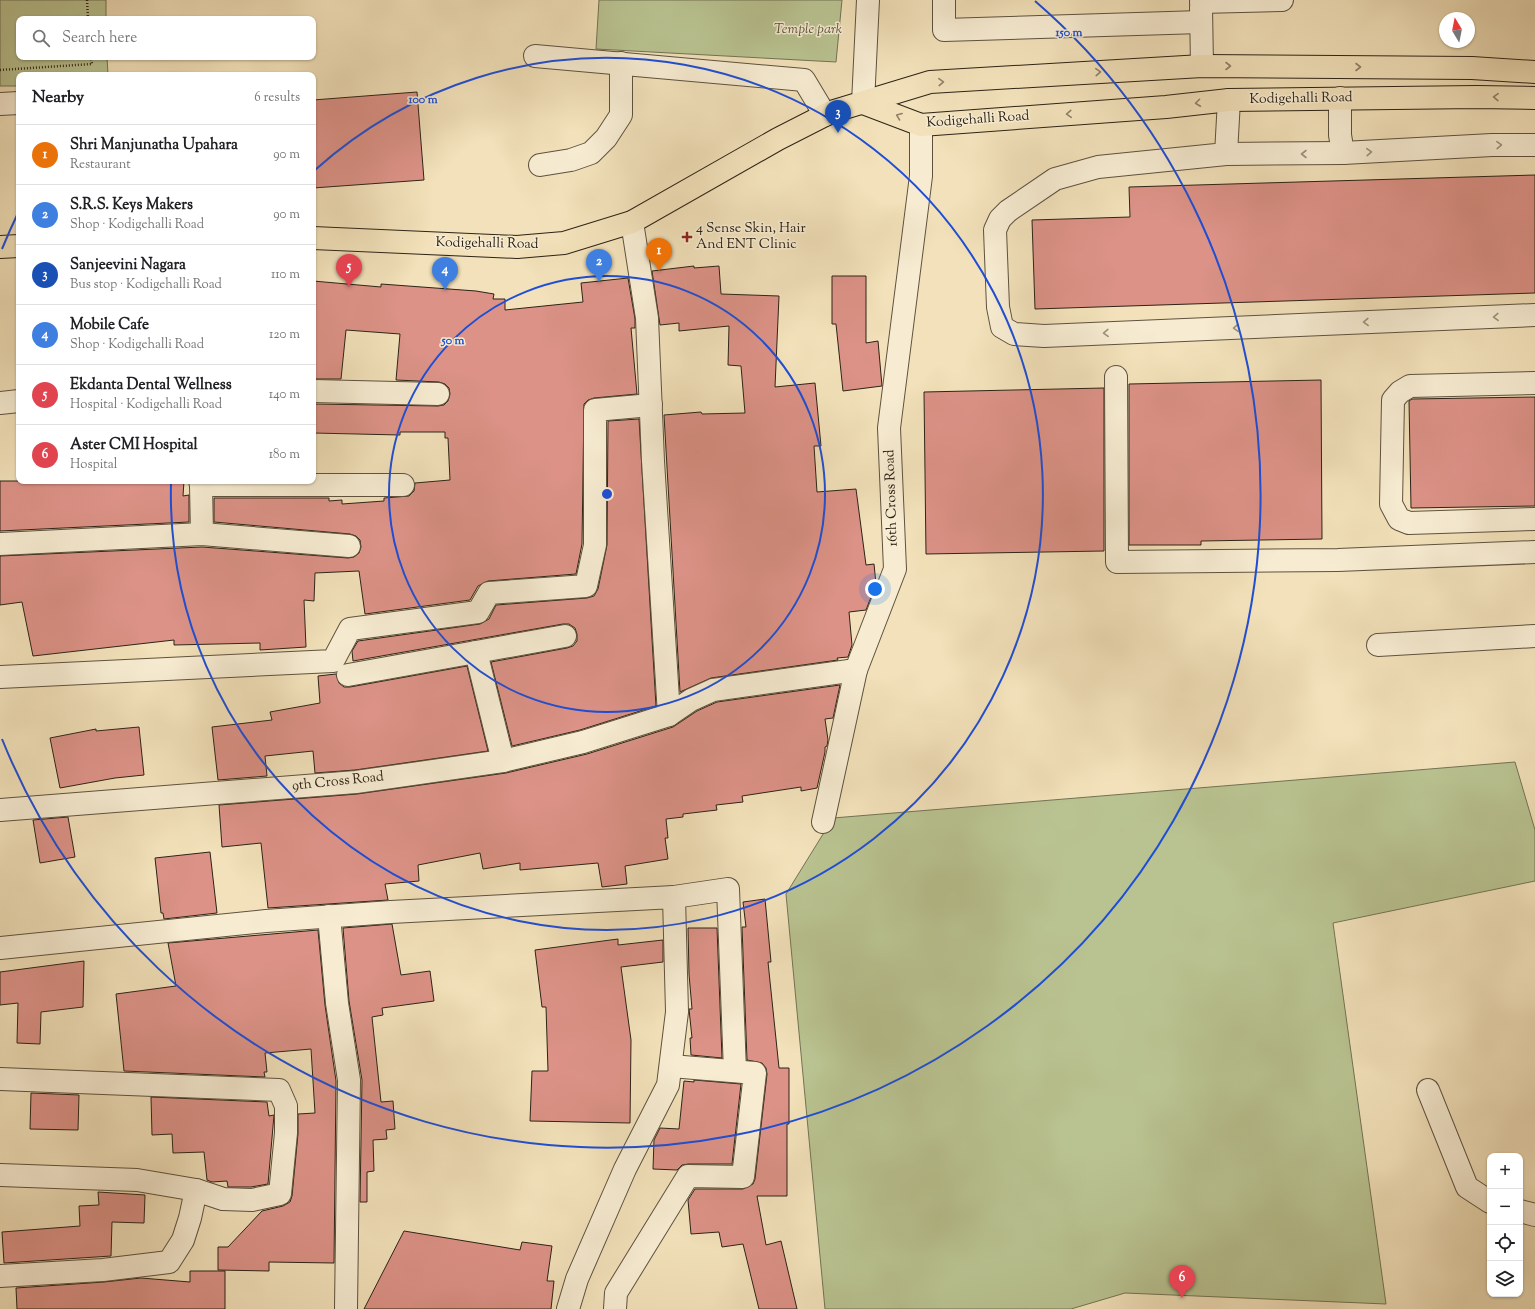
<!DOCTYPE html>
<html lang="en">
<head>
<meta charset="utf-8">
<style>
	:root { --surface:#fff; --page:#f6f6f6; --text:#202124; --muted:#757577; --line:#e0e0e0; --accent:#8f2418 }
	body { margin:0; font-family:"Sorts Mill Goudy",serif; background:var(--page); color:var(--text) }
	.controls { position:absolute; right:12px; bottom:12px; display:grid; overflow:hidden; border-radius:8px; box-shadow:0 1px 3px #0004 }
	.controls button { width:36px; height:36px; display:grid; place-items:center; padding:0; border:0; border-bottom:1px solid var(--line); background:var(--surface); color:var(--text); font:20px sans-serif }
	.compass { position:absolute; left:1439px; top:12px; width:36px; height:36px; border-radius:50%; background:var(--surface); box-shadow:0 1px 3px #0004; rotate:350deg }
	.you { position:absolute; left:875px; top:589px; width:14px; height:14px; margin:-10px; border:3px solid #fff; border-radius:50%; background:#1a73e8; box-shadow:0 0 0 6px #1a73e833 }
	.badge { display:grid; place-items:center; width:26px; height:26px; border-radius:50%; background:var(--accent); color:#fff; font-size:13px; font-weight:700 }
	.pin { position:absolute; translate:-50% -33px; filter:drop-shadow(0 1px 2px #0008) }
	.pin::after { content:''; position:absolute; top:21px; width:14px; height:12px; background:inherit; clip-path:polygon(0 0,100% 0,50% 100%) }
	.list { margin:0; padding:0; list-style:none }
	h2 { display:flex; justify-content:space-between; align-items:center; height:52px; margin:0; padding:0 16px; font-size:17px }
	h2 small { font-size:13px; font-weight:400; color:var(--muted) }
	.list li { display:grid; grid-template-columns:26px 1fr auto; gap:12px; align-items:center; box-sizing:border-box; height:60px; padding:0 16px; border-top:1px solid var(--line) }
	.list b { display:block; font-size:15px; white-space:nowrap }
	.list p { margin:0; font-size:13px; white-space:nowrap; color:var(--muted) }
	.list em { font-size:13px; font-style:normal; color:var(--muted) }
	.icon { flex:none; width:22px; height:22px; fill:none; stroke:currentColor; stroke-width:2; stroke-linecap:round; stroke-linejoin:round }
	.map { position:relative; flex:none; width:1535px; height:1309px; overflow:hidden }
	.search { position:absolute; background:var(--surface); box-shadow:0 1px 3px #0004; left:16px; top:16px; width:300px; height:44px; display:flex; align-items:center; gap:10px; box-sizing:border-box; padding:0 14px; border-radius:8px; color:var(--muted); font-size:15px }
	.panel { position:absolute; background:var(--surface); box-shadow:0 1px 3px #0004; left:16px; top:72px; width:300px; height:412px; border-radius:8px }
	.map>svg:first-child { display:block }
</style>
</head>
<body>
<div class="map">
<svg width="1535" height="1309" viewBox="0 0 1535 1309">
	<rect width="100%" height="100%" fill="#f2e1ba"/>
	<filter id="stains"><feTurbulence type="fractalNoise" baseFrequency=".005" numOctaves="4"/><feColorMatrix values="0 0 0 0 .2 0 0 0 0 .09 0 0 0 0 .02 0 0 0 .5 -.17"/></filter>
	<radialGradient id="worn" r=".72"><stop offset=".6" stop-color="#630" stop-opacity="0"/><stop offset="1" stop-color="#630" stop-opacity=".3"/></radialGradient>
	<g fill="#b9c391" stroke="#737354">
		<path d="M0,0H106V19H19V57H107L108,75H19V86H0Z"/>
		<path d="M599,0H842L836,62L596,49Z"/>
		<path d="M1515,762L1535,830V881L1333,923L1386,1304L1125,1293L1071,1309H825L786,894L833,818Z"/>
	</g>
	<g fill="#dc9287" stroke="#2d2316">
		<path d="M417,92L424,180L313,188V100Z"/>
		<path d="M1535,175V293L1035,309L1032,220L1130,217L1129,187Z"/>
		<path d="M694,266V268L719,266L721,294L779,296L775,387L815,383L821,446H814L817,492L856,489L866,565L874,564L876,584L866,610L849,612L852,645L848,657L837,658L838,660L711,678L680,692L664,415L701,412L702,414L745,413L741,366L728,365L729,326L679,331V323L660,325L652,271Z"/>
		<path d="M832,276H866V343L878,341L882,386L843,391L836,324H832Z"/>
		<path d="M628,278L635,319V328H631L637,394L594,398L588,400L584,404L582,544L576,574L488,581L478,586L470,600L365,614L359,571L315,573L314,601L304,600L306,647L260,650V643L174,645V640L33,656L22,602L0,605V556L202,547L348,558L354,557L359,553L361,547L360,540L356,536L350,534L214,522V498H329V501L342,500V504L384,501V498L409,496L414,491L415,483L450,480L448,438H445V432H400V435L313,433V404L438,406L444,405L448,401L450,394L449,388L445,384L439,382L396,380L400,334L346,330L341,379H313V281L381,287V284L476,291L494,294L493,299H505V310L583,302L581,283Z"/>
		<path d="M1321,380L1322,539L1201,541V545H1129V384Z"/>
		<path d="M1104,388V551L926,554L924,392Z"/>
		<path d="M1535,397V506L1411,508L1409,401L1412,399Z"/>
		<path d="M639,419L656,706L580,730L512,746L491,662L567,648L573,646L577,641V634L575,628L569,624H563L353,661L352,651L358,641L480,624L489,619L496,605L587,598L594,596L598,589L607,545L608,421Z"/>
		<path d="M0,481H184L183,496L189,495V522L0,531Z"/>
		<path d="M467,666L488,751L355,770L315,773L313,751L265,756L267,776L218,780L212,727L272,720L270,712L320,703L318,676L336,674L339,683L344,687H350Z"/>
		<path d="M840,685L833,718L825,719L828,740L827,746L825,747V752L817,788L801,791V787L742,796L743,802L716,805L717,810L683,814V817L666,819L668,838H665L668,859L625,866L627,884L602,887L598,863L520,870V863L483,869L480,853L418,865L419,881L385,884L388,900L268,908L261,843L222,847L219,805L357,794L506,773L587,754L673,727L697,711L717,702Z"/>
		<path d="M139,727L144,775L115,778L60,788L50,738L96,729V731Z"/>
		<path d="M68,817L75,857L40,863L33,820Z"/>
		<path d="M210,852L217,913L164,919L163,913H161L155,858Z"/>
		<path d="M765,899L771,962H768L779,1068H789V1124H787V1196H757L766,1245L781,1241L797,1309H759L743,1244L722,1247L719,1232L691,1234L688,1200L695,1189H743L753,1184L755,1179L767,1074L766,1068L762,1063L747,1060L742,927H746L743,902Z"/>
		<path d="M392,924L401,975L430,971L434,1001L382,1008L383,1015L372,1017L381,1102L393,1101L395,1129L386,1130L387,1139L373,1140L374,1171L367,1172V1202H360L362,1080L349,1001L343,928Z"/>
		<path d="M688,928H717L722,1058L691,1055L690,1038H692L689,1009H692L689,974Z"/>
		<path d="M318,930L325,1005L336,1081L334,1263L269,1262V1271L218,1270V1247H228L262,1211L283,1206L290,1202L292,1196L298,1134V1114L315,1113L311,1049L265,1053L267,1072H264L265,1077L124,1071L116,994L176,986L168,943Z"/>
		<path d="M618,939V945L663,940V962L621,967L631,1040L630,1123L530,1121L532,1071H548L546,1007H542L535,950Z"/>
		<path d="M84,961L83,1007L41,1012L40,1044L17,1043L18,1003L0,1005V972Z"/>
		<path d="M694,1080L741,1084L732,1164H688L682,1165L677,1170L653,1169L654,1140L660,1128L679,1129L684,1081L694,1082Z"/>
		<path d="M31,1093L79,1095L78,1130L30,1129Z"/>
		<path d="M151,1097L267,1102L269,1116L274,1115L268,1184L251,1187H228L227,1181L212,1182L207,1180L204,1152L173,1153L172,1134L152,1135Z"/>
		<path d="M98,1192L145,1195L144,1223L112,1222L111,1256L4,1263L2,1232L80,1226L79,1206L99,1205Z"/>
		<path d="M404,1231L520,1250L522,1242L552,1246L547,1281H554L551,1309H364Z"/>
		<path d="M190,1271H225V1309H17L16,1288L104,1282L141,1278L190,1282Z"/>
	</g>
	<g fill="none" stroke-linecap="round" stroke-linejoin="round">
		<defs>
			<g id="minor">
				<path d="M944,0V30L1201,22"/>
				<path d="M1201,2L1282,0"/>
				<path d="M1201,7L1202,66"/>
				<path d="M535,56L804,80L825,115"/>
				<path d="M1340,98V135L1343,153L1492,145H1535"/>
				<path d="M1229,100L1226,154L1098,167L1055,179L1008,211L1000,219L995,230L998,307L1002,327L1014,334L1044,336L1535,315"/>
				<path d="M863,103L868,0"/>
				<path d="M0,104L19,103"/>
				<path d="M1226,154L1343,153"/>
				<path d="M540,165L571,160L591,153L606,138L621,115V63"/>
				<path d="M632,222L647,318L653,461L669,715"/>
				<path d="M1116,377L1117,562L1338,560L1535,552"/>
				<path d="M1535,383L1410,386L1400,392L1393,400L1391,504L1399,519L1409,523L1535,519"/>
				<path d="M313,391L438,394"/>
				<path d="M0,403L19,401"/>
				<path d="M200,481L201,485H403"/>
				<path d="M201,485L202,534"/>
				<path d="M0,544L202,534L349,546"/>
				<path d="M1378,645L1535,636"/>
				<path d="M476,652L565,636"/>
				<path d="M348,675L476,652L503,761"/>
				<path d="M0,677L333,661L350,629L478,612L489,593L586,586L595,545V410L651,405"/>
				<path d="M0,810L356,782L503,761L583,742L669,715L691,700L713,690L856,670L895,569L889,428L921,176V125"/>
				<path d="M823,822L856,670"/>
				<path d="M674,897L728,889L735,1071"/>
				<path d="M329,916L337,1003L349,1080L346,1309"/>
				<path d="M0,948L266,921L391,912L674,897L677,1012L668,1085L625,1169L577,1279L568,1309"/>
				<path d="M0,1079L279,1090L286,1106V1133L280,1194L252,1200L223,1199L196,1190L137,1180L0,1175"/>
				<path d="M1428,1090L1467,1187L1490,1202"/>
				<path d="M1520,1211L1535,1215"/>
				<path d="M0,1276L103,1270L169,1262L183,1240L190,1218L196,1190"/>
				<path d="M615,1309L616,1293L688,1176L743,1177L755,1073L671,1066"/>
			</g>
			<g id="major">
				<path d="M863,103L921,125L1166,107L1229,100L1477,97L1535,98"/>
				<path d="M313,238L517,247L564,243L632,222L778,139L831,112L930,82L1202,66L1472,68L1535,72"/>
				<path d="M0,247L19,246"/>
			</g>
		</defs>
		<use href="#minor" stroke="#5e523f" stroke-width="24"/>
		<use href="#major" stroke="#2d2316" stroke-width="24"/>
		<g stroke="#2d2316" stroke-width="2.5" stroke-dasharray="1 2" stroke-linecap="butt">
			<path d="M87,0L88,19"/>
			<path d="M0,70L92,64L91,57"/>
		</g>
		<use href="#minor" stroke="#f7ecd2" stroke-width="22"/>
		<use href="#major" stroke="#f2e1ba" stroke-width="22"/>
	</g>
	<defs><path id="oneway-chevron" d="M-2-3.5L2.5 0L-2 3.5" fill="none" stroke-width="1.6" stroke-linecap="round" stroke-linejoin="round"/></defs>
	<g stroke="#908268">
		<use href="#oneway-chevron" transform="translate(1228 66)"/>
		<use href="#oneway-chevron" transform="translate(1358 67)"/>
		<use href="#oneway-chevron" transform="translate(1098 72) rotate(-3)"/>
		<use href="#oneway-chevron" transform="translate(941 82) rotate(-3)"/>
		<use href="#oneway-chevron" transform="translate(1496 97) rotate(-178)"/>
		<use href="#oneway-chevron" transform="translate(1198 103) rotate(173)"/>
		<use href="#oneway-chevron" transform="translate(1069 114) rotate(176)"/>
		<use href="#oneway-chevron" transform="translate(899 116) rotate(-159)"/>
	</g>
	<g stroke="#9c927d">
		<use href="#oneway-chevron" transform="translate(1499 145) rotate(-2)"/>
		<use href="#oneway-chevron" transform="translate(1369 152) rotate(-3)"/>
		<use href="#oneway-chevron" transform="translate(1304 154) rotate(180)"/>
		<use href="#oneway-chevron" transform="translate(1496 317) rotate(178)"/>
		<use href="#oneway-chevron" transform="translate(1366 322) rotate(178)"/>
		<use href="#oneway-chevron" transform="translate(1236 328) rotate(178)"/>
		<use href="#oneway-chevron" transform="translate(1106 333) rotate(178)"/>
	</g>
	<g fill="none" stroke="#1d4ed8" stroke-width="2">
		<circle cx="607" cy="494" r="218"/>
		<path d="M315 170A436 436 0 1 1 171 483"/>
		<path d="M2 249A653 653 0 0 1 18 213M1035 1A653 653 0 1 1 2 739"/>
	</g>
	<path fill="#8f2418" stroke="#f7ecd2" stroke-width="1.5" d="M685 231h4v4h4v4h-4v4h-4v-4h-4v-4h4z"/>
	<g text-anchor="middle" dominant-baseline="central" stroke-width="3" stroke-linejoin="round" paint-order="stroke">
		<g font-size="14" font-style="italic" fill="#57533b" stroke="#f7ecd2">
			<text x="808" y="30">Temple park</text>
		</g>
		<g font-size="14" fill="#2d2316" stroke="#f7ecd2">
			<text transform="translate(1301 99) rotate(-1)">Kodigehalli Road</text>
			<text transform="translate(978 120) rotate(-4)">Kodigehalli Road</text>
			<text transform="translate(487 244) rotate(1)">Kodigehalli Road</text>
			<text transform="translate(892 498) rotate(-92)">16th Cross Road</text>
			<text transform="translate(338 782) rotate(-6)">9th Cross Road</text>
		</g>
		<g font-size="14" fill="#2d2316" stroke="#f7ecd2" text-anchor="start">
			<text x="696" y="229">4 Sense Skin, Hair<tspan x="696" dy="16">And ENT Clinic</tspan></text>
		</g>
	</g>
	<circle cx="607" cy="494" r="6" fill="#1d4ed8" stroke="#f7ecd2" stroke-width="2"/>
	<g font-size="12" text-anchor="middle" font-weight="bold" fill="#1d4ed8" stroke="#f7ecd2" stroke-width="3" stroke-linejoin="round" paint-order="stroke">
		<text x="1069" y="36">150 m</text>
		<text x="423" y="103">100 m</text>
		<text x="453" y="344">50 m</text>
	</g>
	<rect width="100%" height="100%" filter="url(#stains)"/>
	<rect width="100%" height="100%" fill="url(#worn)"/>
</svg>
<div class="controls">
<button>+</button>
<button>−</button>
<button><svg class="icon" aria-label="locate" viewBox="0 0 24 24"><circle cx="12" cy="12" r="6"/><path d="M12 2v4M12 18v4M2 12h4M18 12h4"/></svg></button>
<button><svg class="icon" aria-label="layers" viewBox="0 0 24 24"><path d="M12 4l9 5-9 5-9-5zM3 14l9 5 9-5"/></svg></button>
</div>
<svg class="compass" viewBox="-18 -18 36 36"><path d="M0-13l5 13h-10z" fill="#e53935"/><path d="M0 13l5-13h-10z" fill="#757577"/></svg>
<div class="you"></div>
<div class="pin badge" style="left:659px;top:271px;background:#e8710a">1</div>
<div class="pin badge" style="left:599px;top:282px;background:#3f7fe0">2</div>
<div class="pin badge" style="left:838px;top:133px;background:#1a4fb4">3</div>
<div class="pin badge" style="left:445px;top:290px;background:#3f7fe0">4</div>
<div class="pin badge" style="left:349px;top:287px;background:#e0444e">5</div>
<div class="pin badge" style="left:1182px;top:1298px;background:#e0444e">6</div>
<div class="search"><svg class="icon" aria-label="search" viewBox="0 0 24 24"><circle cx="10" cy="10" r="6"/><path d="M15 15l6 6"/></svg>Search here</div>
<section class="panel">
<h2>Nearby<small>6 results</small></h2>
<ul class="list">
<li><span class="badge" style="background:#e8710a">1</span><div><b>Shri Manjunatha Upahara</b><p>Restaurant</p></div><em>90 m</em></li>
<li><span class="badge" style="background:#3f7fe0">2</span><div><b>S.R.S. Keys Makers</b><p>Shop · Kodigehalli Road</p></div><em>90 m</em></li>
<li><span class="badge" style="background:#1a4fb4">3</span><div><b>Sanjeevini Nagara</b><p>Bus stop · Kodigehalli Road</p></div><em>110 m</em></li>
<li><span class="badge" style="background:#3f7fe0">4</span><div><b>Mobile Cafe</b><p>Shop · Kodigehalli Road</p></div><em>120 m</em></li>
<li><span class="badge" style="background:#e0444e">5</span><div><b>Ekdanta Dental Wellness</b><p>Hospital · Kodigehalli Road</p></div><em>140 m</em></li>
<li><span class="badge" style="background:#e0444e">6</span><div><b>Aster CMI Hospital</b><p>Hospital</p></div><em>180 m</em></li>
</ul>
</section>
</div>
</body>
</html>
